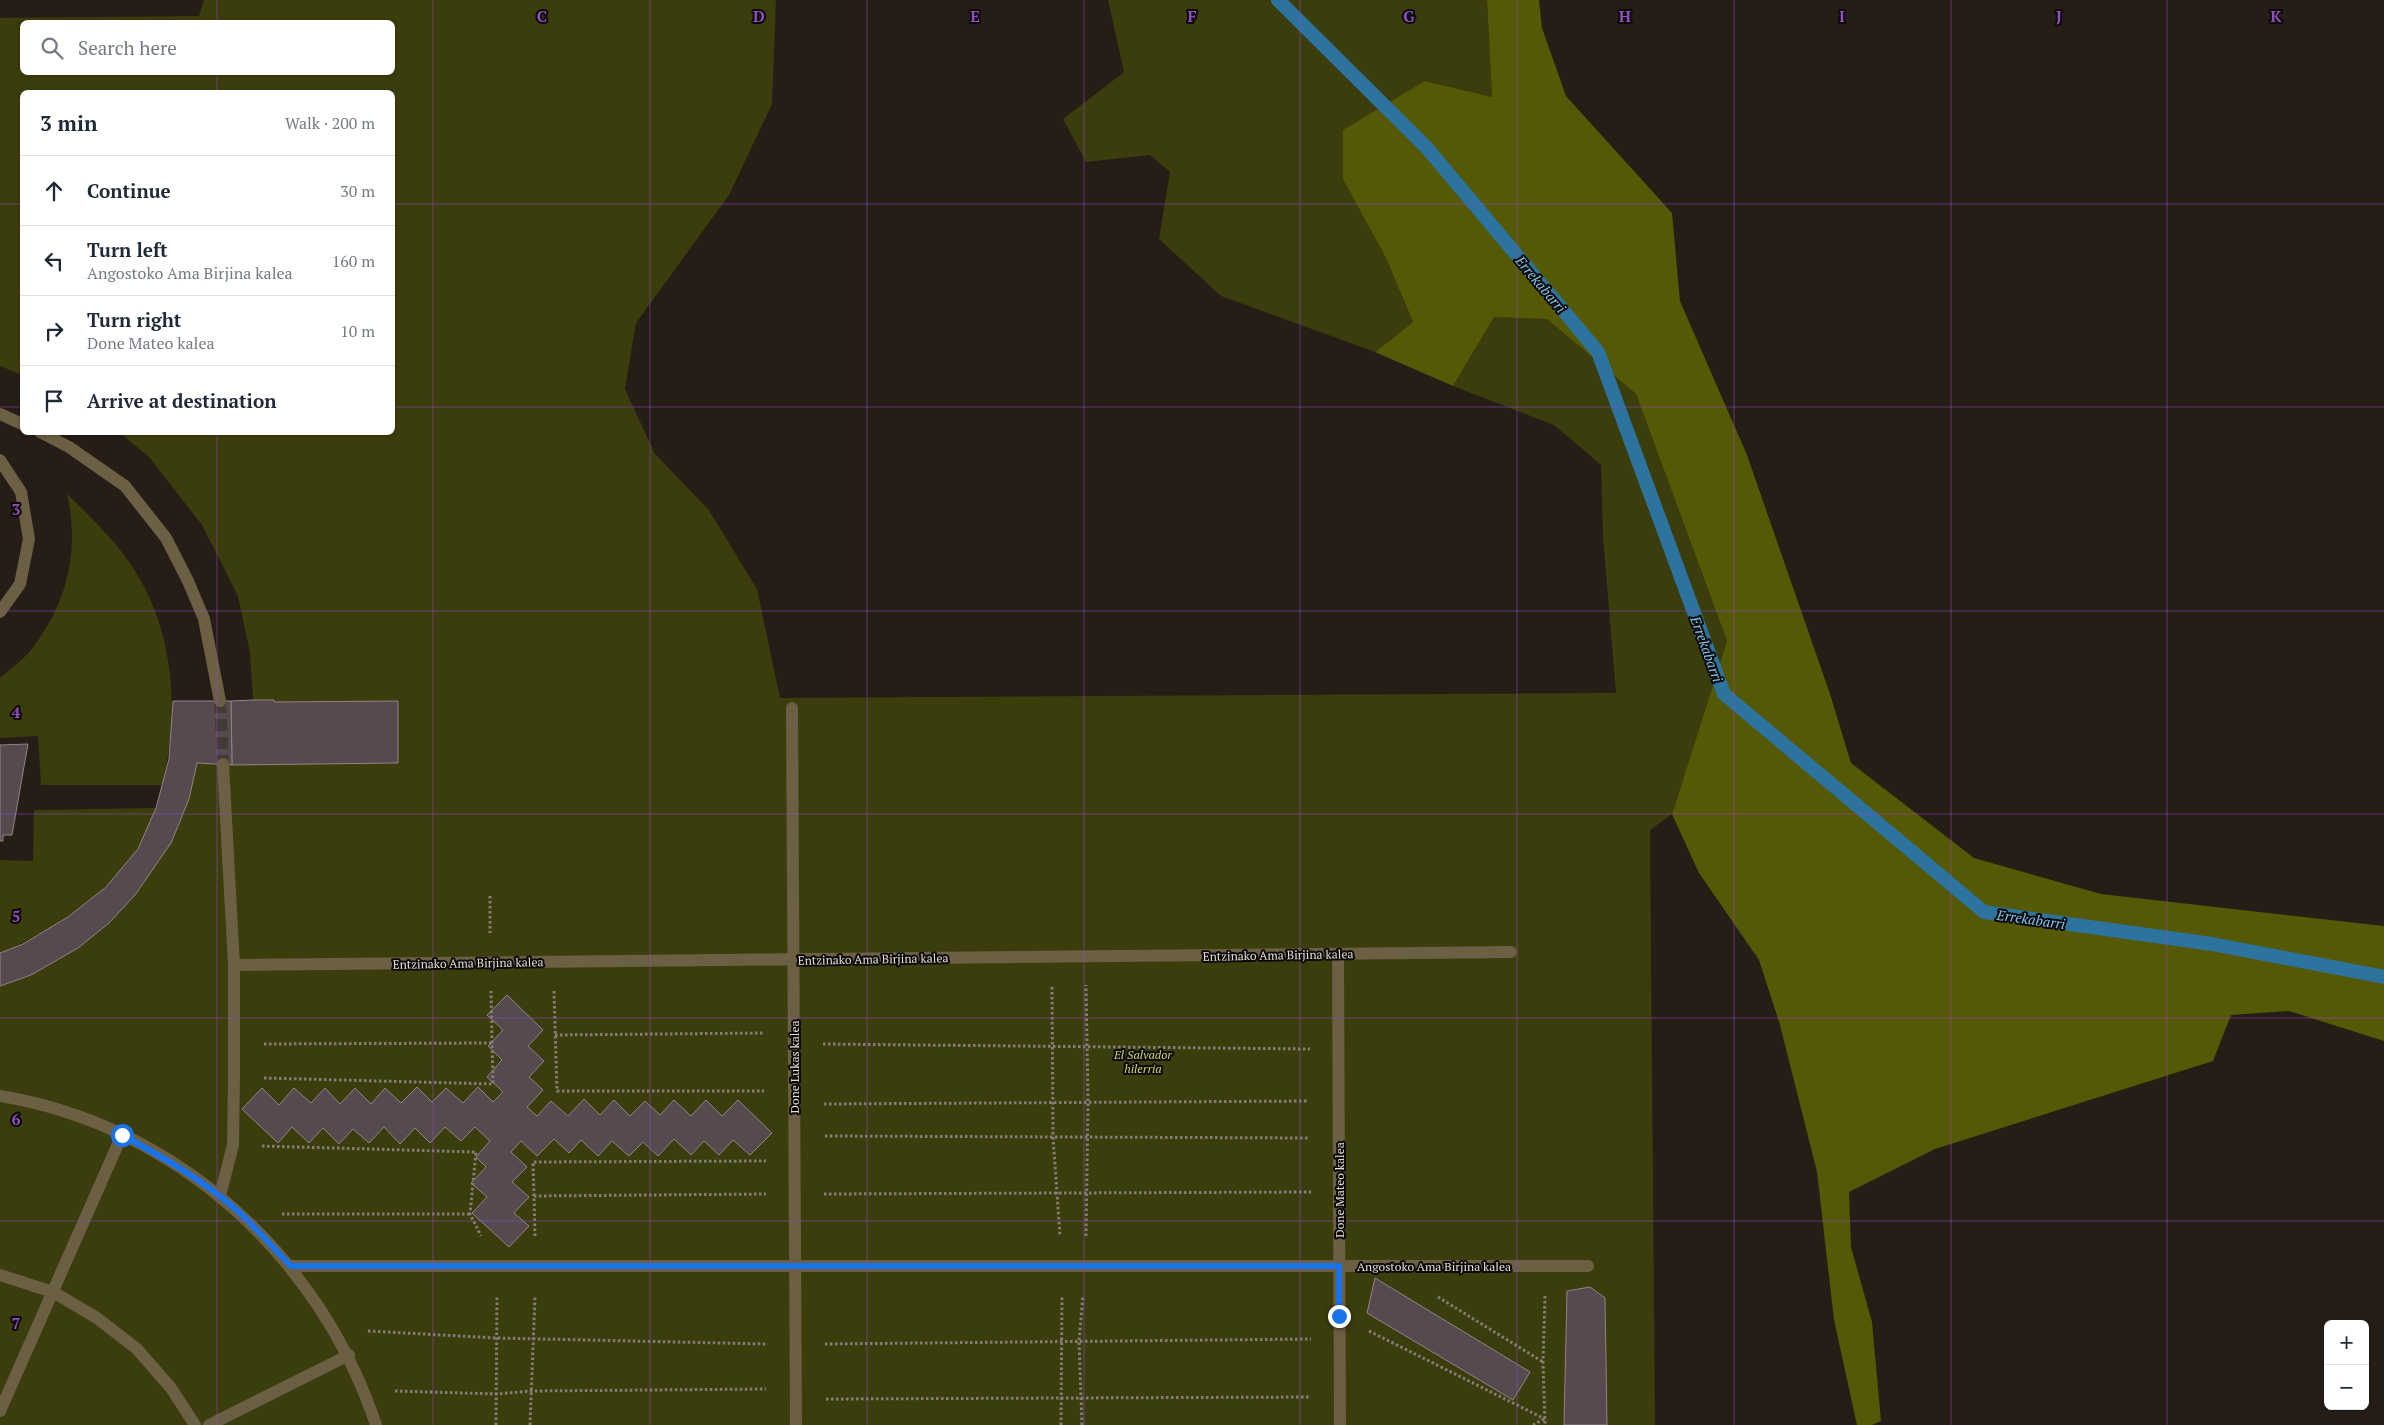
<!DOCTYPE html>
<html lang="en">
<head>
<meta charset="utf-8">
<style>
	:root { --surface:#fff; --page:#f2f2f3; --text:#1f2937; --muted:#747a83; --line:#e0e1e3 }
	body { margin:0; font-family:"PT Serif",serif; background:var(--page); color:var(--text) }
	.controls { position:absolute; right:15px; bottom:15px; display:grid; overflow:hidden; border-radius:8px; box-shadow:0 1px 4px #0004 }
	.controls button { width:45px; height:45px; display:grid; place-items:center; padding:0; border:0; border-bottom:1px solid var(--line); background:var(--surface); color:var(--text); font:25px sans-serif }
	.stop { position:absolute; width:15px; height:15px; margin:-11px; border:4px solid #1a73e8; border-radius:50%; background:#fff }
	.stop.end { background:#1a73e8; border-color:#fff; box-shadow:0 1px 5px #0008 }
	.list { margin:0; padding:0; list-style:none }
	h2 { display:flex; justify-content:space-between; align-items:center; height:65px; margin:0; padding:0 20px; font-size:21px }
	h2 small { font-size:16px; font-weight:400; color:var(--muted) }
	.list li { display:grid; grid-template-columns:32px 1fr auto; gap:15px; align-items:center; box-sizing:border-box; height:70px; padding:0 20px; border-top:1px solid var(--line) }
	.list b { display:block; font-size:19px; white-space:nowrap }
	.list p { margin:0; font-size:16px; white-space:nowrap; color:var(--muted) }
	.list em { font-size:16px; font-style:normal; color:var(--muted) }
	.icon { flex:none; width:28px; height:28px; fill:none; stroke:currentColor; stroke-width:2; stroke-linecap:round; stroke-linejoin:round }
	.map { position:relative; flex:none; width:2384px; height:1425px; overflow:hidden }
	.search { position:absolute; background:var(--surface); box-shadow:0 1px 4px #0004; left:20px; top:20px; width:375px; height:55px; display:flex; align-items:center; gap:12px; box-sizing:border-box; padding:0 18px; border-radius:8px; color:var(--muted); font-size:19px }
	.panel { position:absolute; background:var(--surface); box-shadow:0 1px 4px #0004; left:20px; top:90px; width:375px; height:345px; border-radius:8px }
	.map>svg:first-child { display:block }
</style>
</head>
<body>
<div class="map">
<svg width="2384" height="1425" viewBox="0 0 2384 1425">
	<rect width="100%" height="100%" fill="#261d17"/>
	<g fill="#3b3d0c" fill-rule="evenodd">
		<path d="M204,0H776L772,104L729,195L636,323L625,389L655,454L708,509L757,589L780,698L1616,693L1603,537L1601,465L1554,425L1453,386L1494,316L1547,319L1636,394L1727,641L1672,814L1650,830L1655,1425H0V986L31,975L78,948L109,923L135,895L171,843L197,763L231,701L253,700L250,653L238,596L202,525L149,457L120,433L392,432V92H22V375L0,366V18L199,16ZM22,22H392V72H22Z"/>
		<path d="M1108,0H1487L1492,97L1425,81L1385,256L1413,322L1375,352L1221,296L1159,239L1170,172L1150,155L1086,162L1063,119L1124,72Z"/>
		<path d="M67,494C94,520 123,548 141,581C175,642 179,718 162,785H41L38,736L0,738V678C10,669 23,660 31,650C67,604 80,550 67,494Z"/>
		<path d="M156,808C150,821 145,837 137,850C104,897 53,931 0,953V860L33,861L34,810Z"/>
	</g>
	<path fill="#555804" d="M1487,0H1539L1542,28L1566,96L1672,213L1680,301L1747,455L1830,694L1851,763L1974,858L2101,894L2384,926V1041L2289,1011L2231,1015L2213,1061L1935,1149L1849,1192L1851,1247L1872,1322L1881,1421L1872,1425H1857L1834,1320L1817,1172L1780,1025L1759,960L1699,873L1672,814L1727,641L1636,394L1547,319L1494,317L1453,386L1375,352L1413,322L1385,256L1343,179V130L1425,81L1492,97Z"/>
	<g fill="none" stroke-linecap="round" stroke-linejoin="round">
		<path stroke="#2c739d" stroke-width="14" d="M1278,0L1427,148L1598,352L1724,694L1984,912L2212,944L2384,977"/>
	</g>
	<g fill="#564a4f" stroke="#918489">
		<path d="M253,700H274V702L398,701V763L232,765L231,701Z"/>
		<path d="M173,701H231L232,765L197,763L189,799L171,843L135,895L109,923L78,948L31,975L0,986V953L23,944L68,917L106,887L138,849L156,808L169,759Z"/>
		<path d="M28,744L12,835H3V841H0V745Z"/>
		<path d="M507,995L543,1030L528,1046L544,1061L529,1077L543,1090L527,1107L537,1116L551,1101L568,1116L584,1099L600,1115L614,1100L630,1116L645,1101L660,1115L674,1100L691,1116L706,1100L722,1116L738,1100L772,1133L750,1155L733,1140L719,1155L704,1141L691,1155L674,1139L658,1156L643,1142L629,1156L612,1141L598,1156L581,1140L569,1153L554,1139L537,1156L521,1141L511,1152L527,1167L512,1182L529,1197L514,1213L529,1226L509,1247L472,1213L487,1197L471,1183L486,1167L476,1157L490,1141L475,1127L461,1141L445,1127L430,1143L415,1128L400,1144L384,1127L369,1143L353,1129L339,1144L323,1128L309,1143L292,1127L278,1143L242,1109L262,1088L279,1105L294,1088L311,1103L325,1088L340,1104L355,1088L371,1104L385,1088L401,1103L417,1087L432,1102L446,1088L463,1103L478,1087L493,1102L503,1092L487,1077L502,1060L488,1046L503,1030L487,1015Z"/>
		<path d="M1375,1278L1530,1372L1513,1400L1367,1313Z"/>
		<path d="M1590,1287L1605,1298L1607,1425H1564L1567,1291Z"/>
	</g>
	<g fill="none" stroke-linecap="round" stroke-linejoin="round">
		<path stroke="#423a34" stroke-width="12" stroke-dasharray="12 6" stroke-linecap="butt" d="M220,701L223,764"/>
		<g stroke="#847d78" stroke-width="3" stroke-dasharray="2.5 2.5" stroke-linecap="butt">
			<path d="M490,896V933"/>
			<path d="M1052,987L1053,1137L1060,1236"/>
			<path d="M554,991L557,1091H764"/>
			<path d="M555,1035L765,1033"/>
			<path d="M264,1044L492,1043"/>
			<path d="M823,1044L1310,1049"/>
			<path d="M264,1078L493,1084L491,991"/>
			<path d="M824,1104L1308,1101"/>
			<path d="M825,1136L1309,1138"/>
			<path d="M262,1146L476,1152L470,1214L481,1236"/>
			<path d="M824,1194L1311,1192"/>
			<path d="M534,1196L533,1162L766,1161"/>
			<path d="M282,1214H470"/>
			<path d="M535,1236L534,1196L766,1194"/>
			<path d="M1086,1236L1088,1102L1086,985"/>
			<path d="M1545,1296L1543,1362L1545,1425"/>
			<path d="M1438,1297L1543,1362"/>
			<path d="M368,1331L497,1338L766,1344"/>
			<path d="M1369,1331L1545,1419"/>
			<path d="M825,1344L1311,1339"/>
			<path d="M395,1391L497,1394L531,1391L766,1389"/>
			<path d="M826,1399L1309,1397"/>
			<path d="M496,1425L497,1296"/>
			<path d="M530,1425L535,1297"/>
			<path d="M1061,1425L1062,1295"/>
			<path d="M1082,1425L1079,1341L1083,1295"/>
			<path d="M1533,1425L1544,1419"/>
		</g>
		<g stroke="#6b5f44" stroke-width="12">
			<path d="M0,414L22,424"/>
			<path d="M40,432L69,447L125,486L166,538L188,581L204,619L220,701"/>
			<path d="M0,460L21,492L29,539L20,584L0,612"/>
			<path d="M792,708L796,1425"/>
			<path d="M1338,955L1340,1425"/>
			<path d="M234,965L1511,952"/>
			<path d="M0,1096C177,1125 320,1257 376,1425"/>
			<path d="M220,1196L233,1145L234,1077V965L223,764"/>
			<path d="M291,1266H1588"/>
			<path d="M0,1275L53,1292L97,1318L137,1349L171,1388L195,1425"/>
			<path d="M0,1411L122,1135"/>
			<path d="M209,1425L349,1355"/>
		</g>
	</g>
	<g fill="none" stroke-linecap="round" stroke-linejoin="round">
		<path stroke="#1a73e8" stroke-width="6" d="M122,1135C164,1158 205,1181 240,1213C258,1230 274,1249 291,1266H1339V1316"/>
	</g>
	<path fill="none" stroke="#904fc4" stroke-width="1" stroke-opacity="0.55" d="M217,0V22M433,0V1425M650,0V1425M867,0V1425M1084,0V1425M1300,0V1425M1517,0V1425M1734,0V1425M1951,0V1425M2167,0V1425M217,72V92M0,204H22M392,204H2384M0,407H22M392,407H2384M217,432V1425M0,611H2384M0,814H2384M0,1018H2384M0,1221H2384"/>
	<g text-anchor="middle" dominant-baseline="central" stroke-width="4" stroke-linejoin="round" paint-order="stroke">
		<g font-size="12" fill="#e3ddd9" stroke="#0c0806">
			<text transform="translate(1278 955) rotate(-1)">Entzinako Ama Birjina kalea</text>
			<text transform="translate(873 959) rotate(-1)">Entzinako Ama Birjina kalea</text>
			<text transform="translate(468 963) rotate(-1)">Entzinako Ama Birjina kalea</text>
			<text transform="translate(794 1067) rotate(-90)">Done Lukas kalea</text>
			<text transform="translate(1339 1190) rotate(-90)">Done Mateo kalea</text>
			<text x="1434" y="1266">Angostoko Ama Birjina kalea</text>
		</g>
		<g font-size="12" font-style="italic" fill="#d2d872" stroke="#0c0806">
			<text x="1143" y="1054">El Salvador<tspan x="1143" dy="14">hilerria</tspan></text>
		</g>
		<g font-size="14" font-style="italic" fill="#7dc8f8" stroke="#0c0806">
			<text transform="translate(1541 284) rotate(50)">Errekabarri</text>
			<text transform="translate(1707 649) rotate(70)">Errekabarri</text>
			<text transform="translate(2031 919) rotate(8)">Errekabarri</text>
		</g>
	</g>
	<g font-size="16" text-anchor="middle" font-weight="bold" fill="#904fc4" stroke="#0c0806" stroke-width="4" stroke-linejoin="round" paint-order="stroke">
		<text x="542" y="22">C</text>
		<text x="759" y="22">D</text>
		<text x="975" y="22">E</text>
		<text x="1192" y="22">F</text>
		<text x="1409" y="22">G</text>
		<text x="1625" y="22">H</text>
		<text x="1842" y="22">I</text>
		<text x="2059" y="22">J</text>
		<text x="2276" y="22">K</text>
		<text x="16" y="515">3</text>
		<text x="16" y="718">4</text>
		<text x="16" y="922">5</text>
		<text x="16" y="1125">6</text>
		<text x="16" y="1329">7</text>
	</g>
</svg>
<div class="controls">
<button>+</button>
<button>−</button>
</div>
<div class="stop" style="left:122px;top:1135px"></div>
<div class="stop end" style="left:1339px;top:1316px"></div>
<div class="search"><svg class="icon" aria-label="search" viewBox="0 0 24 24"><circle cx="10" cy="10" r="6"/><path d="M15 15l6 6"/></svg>Search here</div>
<section class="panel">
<h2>3 min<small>Walk · 200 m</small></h2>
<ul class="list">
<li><svg class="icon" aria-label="ahead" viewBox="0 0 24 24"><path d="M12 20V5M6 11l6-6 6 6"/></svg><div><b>Continue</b></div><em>30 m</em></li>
<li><svg class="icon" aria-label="left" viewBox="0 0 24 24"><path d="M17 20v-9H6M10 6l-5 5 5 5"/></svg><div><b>Turn left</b><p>Angostoko Ama Birjina kalea</p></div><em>160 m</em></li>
<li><svg class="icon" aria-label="right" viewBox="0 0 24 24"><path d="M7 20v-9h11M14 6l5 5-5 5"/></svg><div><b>Turn right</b><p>Done Mateo kalea</p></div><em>10 m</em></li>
<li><svg class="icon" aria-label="arrive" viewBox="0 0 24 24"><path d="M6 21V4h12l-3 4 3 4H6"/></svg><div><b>Arrive at destination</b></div></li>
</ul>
</section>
</div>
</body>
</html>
